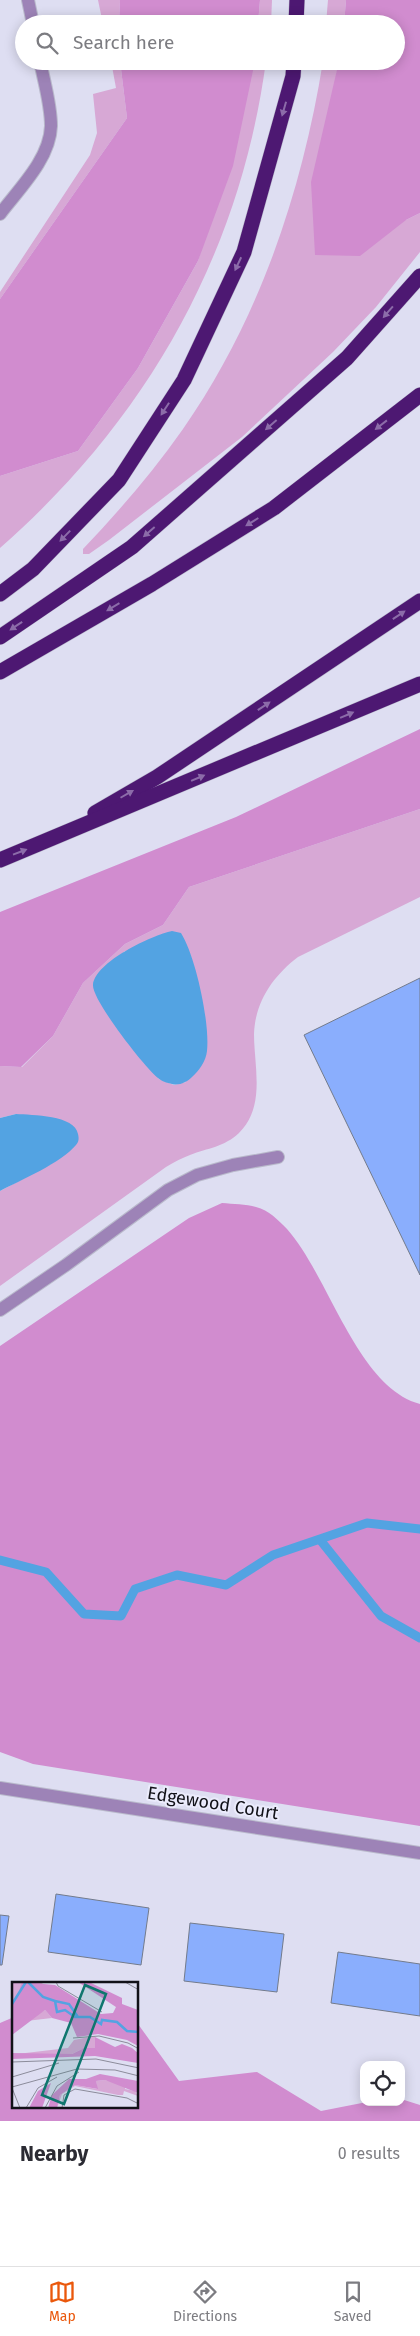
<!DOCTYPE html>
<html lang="en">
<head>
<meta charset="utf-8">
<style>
	:root { --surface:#fff; --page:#f2f2f3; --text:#2b2b33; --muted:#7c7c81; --line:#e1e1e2; --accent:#ea580c }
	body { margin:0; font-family:"Fira Sans",sans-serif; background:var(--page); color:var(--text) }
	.controls { position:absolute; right:15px; bottom:15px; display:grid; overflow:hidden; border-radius:10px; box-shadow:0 2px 12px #0003 }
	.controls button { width:45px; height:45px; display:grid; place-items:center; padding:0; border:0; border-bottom:1px solid var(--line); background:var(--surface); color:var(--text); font:25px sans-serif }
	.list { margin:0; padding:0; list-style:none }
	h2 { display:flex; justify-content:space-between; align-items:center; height:65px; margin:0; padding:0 20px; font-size:21px }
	h2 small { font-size:16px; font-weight:400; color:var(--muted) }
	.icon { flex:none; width:28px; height:28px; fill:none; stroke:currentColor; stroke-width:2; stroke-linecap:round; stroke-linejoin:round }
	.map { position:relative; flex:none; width:420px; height:2121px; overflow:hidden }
	.search { position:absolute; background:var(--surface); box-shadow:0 2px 12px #0003; left:15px; right:15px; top:15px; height:55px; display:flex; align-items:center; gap:12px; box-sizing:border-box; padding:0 18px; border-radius:28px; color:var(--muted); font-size:19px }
	.sheet { height:145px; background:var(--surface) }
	nav { display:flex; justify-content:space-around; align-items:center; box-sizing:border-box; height:70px; border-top:1px solid var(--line); background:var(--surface); font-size:14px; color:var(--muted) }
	nav a { display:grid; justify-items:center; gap:2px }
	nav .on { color:var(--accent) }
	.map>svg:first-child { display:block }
</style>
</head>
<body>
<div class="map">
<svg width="420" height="2121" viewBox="0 0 420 2121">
	<rect width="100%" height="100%" fill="#dedef2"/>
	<g fill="#d7a8d5" fill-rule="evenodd">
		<path d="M98,0H120L119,24H103Z"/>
		<path d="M260,0H272L271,24H258Z"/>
		<path d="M328,0H346L344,24H326Z"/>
		<path d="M111,61H120L127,118L0,299V292L90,155L97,133L93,94L116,88Z"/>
		<path d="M255,61H266C240,255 146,420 0,548V476L78,451L138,368L198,261Z"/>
		<path d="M323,61H339L330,108L406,220L420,213V252L376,307L333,352L242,437L109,540L89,554H83V549C119,511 153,472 183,429C259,320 302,192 323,61Z"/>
		<path d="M420,809V897L298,957C273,976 255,1002 254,1034C254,1067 266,1106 239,1133C224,1147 208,1148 190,1155C182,1158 174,1162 166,1167L0,1286V1191L51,1164L16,1114L0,1118V1066L22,1067L53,1036L83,983L125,944L163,925L189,887ZM125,951L186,1082L174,1085L159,1079L93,984L99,973Z"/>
	</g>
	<g fill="#d18ccf">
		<path d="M120,0H260L258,24H119Z"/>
		<path d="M346,0H420V213L406,220L360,256L315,255L311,182L339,61H396V24H344Z"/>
		<path d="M120,61H255L233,166L198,261L138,368L78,451L0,476V299L127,118Z"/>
		<path d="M420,729V809L189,887L163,925L125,944L83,983L53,1036L21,1067L0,1066V912L236,817Z"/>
		<path d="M222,1203C233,1204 246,1204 256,1207C269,1210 278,1220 287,1229C329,1276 357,1387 420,1404V1826L33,1764L0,1752V1346L189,1218Z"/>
		<path d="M14,2017V2107H138V2024L179,2081L257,2072L321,2111L367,2102H401V2099L420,2105V2121H0V2023Z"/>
	</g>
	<g fill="#53a3e2">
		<path d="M172,931L181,933C196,957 210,1023 207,1051C206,1061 199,1071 192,1077C187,1082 179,1086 172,1084C167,1083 161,1081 158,1078C145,1068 92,1000 93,985C95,962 152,935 172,931Z"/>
		<path d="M16,1114C32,1115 75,1115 78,1134C79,1138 79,1142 76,1145C61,1163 21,1180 0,1191V1118Z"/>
	</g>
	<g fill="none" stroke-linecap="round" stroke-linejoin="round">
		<g stroke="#53a3e2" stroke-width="9">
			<path d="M321,1541L381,1616L420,1638"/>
			<path d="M0,1560L46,1572L84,1614L121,1616L135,1589L177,1575L226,1585L273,1555L367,1523L420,1529"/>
		</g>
	</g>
	<g fill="#8aaefd" stroke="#737b8b">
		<path d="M420,978V1275L304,1035Z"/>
		<path d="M56,1894L149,1908L141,1965L48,1952Z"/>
		<path d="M0,1915L9,1916L2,1965H0Z"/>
		<path d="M190,1923L284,1934L277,1992L184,1981Z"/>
		<path d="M338,1952L420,1964V2016L331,2003Z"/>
	</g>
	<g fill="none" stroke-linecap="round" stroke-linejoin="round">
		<defs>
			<g id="lane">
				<path d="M28,0L33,24"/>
				<path d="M0,214C19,189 50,159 51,126C51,104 44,82 40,61"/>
				<path d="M0,1310L66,1265L168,1190L197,1175L233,1165L278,1157"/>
			</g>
			<path id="street" d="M0,1788L420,1853"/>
			<g id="highway">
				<path d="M296,24L297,0"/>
				<path d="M0,594L33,569L119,480L184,380L244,252L293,76L294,61"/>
				<path d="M0,637L132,547L347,358L420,276"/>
				<path d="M0,672L152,584L274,508L420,395"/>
				<path d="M95,813L157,777L420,601"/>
				<path d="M0,860L420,684"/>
			</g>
		</defs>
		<use href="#lane" stroke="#b9b9cb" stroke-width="14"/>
		<use href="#street" stroke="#b9b9cb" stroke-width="14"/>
		<use href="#highway" stroke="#b9b9cb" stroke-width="16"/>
		<use href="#lane" stroke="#9d83b7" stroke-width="12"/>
		<use href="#street" stroke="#9d83b7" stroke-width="12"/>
		<use href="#highway" stroke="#4d1872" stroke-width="15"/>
	</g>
	<defs><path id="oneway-solid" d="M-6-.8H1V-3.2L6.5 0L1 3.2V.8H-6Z" transform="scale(1.25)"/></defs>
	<g fill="#8c6ca9">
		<use href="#oneway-solid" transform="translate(284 109) rotate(106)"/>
		<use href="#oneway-solid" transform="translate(238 264) rotate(115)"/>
		<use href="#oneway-solid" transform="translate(388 312) rotate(131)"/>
		<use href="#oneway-solid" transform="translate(165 409) rotate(123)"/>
		<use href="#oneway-solid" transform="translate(271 425) rotate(139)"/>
		<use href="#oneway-solid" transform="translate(381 425) rotate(142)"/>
		<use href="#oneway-solid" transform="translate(252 522) rotate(148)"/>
		<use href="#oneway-solid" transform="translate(149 532) rotate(139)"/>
		<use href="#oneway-solid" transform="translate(65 536) rotate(134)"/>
		<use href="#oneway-solid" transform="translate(113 607) rotate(149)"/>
		<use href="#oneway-solid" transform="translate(399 615) rotate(-34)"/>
		<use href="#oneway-solid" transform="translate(16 626) rotate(146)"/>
		<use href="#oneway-solid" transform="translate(264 706) rotate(-34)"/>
		<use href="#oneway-solid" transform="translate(347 715) rotate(-23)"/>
		<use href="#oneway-solid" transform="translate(198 778) rotate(-23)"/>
		<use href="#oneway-solid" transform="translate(127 794) rotate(-30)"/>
		<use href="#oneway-solid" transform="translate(20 852) rotate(-21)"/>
	</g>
	<g text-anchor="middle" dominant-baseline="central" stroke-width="4" stroke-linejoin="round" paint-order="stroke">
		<g font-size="18" fill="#111118" stroke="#ebebfc">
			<text transform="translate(213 1803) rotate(9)">Edgewood Court</text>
		</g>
	</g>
	<g transform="translate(12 1982)">
		<rect width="126" height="126" fill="#dedef2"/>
		<path d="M0,0H31L16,37L33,28L40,36L14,39L0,52ZM83,54V66L70,67L60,72H5L56,66L62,58ZM93,98L113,103V107L123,109L126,114L112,109L111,113H106L63,104L50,112L45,126L48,113L63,103L85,107L84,99Z" fill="#d7a8d5"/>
		<path d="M10,0L43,3L89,32L101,31L104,25L66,0H77L110,16V22L126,28V64L115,58L86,52L65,55L59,41L40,36L33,28L0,53V19L4,18ZM83,55L103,65L110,62L120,66L127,72L126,81L83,74L0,77V71L60,72L72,66H83ZM88,92L126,99V111L93,98L84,99L86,107L63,103L48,113L45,126H36L40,113L57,97H74ZM39,101L30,126H17L26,109Z" fill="#d18ccf"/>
		<path fill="none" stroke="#53a3e2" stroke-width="2.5" d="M16,0L31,15L43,19L45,30L53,28L63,35H78L89,42L90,38L105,40L115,49L127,50M43,19L57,22L66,35M0,22L14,0"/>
		<path fill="none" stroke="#8c8c9b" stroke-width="1" d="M44,0L46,4L90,30M113,0L127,8M61,56L87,54L116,61L127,67M0,80L84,77L127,86M0,95L47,81M0,105L65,87L103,88L127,94M0,106L8,126M14,126L26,106L45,95M33,126L45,104L67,90M50,126L52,113L63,107L115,116L127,122"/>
		<path fill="#0f766e" fill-opacity="0.15" stroke="#0f766e" stroke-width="2.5" d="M73,3L94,12L52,122L30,113Z"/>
		<rect width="126" height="126" fill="none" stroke="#111118" stroke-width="2.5"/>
	</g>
</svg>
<div class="controls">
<button><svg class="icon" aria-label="locate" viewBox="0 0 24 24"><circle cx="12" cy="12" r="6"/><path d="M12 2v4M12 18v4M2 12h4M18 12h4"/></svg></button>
</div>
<div class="search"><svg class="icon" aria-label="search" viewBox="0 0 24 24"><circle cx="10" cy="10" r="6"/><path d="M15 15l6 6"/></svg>Search here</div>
</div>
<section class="sheet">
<h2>Nearby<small>0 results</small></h2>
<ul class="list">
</ul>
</section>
<nav>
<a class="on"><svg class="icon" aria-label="map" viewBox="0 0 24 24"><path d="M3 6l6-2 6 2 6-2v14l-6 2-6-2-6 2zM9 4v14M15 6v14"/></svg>Map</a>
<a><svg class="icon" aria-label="directions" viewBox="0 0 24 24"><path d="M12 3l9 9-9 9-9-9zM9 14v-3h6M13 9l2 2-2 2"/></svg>Directions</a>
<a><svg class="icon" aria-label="saved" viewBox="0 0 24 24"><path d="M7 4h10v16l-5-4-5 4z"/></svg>Saved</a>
</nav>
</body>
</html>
